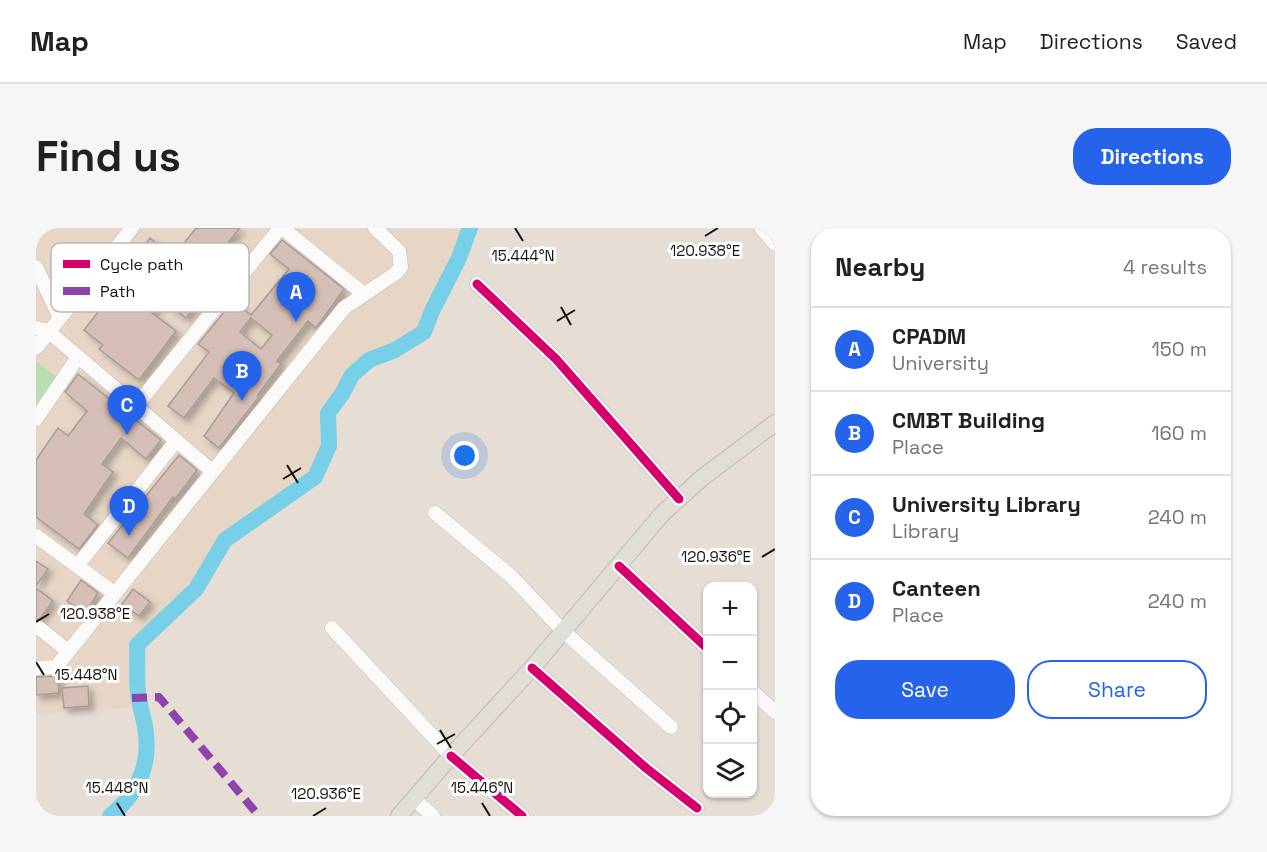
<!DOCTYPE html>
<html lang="en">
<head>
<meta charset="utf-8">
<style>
	:root { --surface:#fff; --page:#f6f6f6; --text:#202124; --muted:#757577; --line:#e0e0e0; --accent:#2563eb }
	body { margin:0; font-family:"Space Grotesk",sans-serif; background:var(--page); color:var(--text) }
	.controls { position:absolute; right:18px; bottom:18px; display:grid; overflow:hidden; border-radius:12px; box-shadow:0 2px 4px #0004 }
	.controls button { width:54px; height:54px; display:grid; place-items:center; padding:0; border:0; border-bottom:2px solid var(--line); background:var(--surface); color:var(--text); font:30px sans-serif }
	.you { position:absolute; left:429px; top:228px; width:21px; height:21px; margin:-15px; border:4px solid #fff; border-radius:50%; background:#1a73e8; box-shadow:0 0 0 9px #1a73e833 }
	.badge { display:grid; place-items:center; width:39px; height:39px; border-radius:50%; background:var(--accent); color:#fff; font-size:20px; font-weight:700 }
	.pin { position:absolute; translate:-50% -50px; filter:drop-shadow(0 2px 3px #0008) }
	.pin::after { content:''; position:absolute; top:32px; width:21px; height:18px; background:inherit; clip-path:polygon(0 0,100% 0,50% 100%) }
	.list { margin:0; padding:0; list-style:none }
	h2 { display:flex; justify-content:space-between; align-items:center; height:78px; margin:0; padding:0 24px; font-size:26px }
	h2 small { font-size:20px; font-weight:400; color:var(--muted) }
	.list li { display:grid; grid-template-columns:39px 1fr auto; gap:18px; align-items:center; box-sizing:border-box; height:84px; padding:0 24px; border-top:2px solid var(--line) }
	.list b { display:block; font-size:22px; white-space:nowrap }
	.list p { margin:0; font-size:20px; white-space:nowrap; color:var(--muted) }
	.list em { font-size:20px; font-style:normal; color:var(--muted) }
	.actions { display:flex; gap:12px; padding:18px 24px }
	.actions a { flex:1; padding:14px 0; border:2px solid var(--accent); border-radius:24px; text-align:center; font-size:21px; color:var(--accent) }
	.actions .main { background:var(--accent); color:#fff }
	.icon { flex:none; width:33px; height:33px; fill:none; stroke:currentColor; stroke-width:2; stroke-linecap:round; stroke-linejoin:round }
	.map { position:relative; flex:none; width:739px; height:588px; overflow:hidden; border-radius:24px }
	header { display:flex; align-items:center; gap:36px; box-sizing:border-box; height:84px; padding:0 30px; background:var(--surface); border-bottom:2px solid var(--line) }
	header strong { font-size:28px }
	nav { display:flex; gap:33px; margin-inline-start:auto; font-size:21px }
	.intro { display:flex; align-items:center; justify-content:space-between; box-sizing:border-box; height:144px; padding:0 36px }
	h1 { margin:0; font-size:42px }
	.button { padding:15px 27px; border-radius:24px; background:var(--accent); color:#fff; font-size:21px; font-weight:700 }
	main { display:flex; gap:36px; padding:0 36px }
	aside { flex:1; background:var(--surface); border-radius:24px; box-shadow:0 2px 4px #0004 }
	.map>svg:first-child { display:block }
</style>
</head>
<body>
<header>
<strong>Map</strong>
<nav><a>Map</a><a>Directions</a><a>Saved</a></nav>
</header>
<div class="intro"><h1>Find us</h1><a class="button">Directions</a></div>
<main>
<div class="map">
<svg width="739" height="588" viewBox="0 0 739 588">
	<defs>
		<filter id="shadow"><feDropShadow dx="4.5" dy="4.5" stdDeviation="3" flood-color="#0004"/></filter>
	</defs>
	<rect width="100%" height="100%" fill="#e6ddd4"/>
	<path fill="#e7d6c6" d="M0,0L434,1L388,104L359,122L333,132L316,147L306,166L292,185L293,218L279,249L189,312L160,361L101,417L102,464L105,479L0,486Z"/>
	<path fill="#badeb1" d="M2,134L20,149L0,176V137Z"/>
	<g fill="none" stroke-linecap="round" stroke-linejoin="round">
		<path stroke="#77d0e8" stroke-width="16" d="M74,588C100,567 114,540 110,506C109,492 103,478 102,464C100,449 102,432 101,417L160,361L189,312L279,249L293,218L292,185L306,166L316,147L333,132L359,122L388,104L396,83L422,32L434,0"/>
	</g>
	<g fill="#d6bfb6" stroke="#a59d97" stroke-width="1.5" fill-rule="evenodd" filter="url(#shadow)">
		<path d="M160,0H204L148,67L161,76L150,90L126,72L116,85L140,103L103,152L63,121L67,117L48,102L76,66L65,56L90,23L98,30L114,10L137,29Z"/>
		<path d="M246,12L308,61L280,100L272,93L241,133L245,136L221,168L223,169L183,220L168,208L198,165L178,150L148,190L132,178L173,124L162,116L197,73L215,87L253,41L234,26ZM215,90L236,107L225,121L204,104Z"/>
		<path d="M42,146L125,212L110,231L85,210L66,236L77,244L48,286L62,297L43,321L0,289V232L22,200L32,208L51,183L29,164Z"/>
		<path d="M143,227L161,242L139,271L137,269L92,330L72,315Z"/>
		<path d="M0,333L12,341L0,358Z"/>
		<path d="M45,352L62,365L49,385L31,373Z"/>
		<path d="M0,360L17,373L4,391L0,392Z"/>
		<path d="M97,361L114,374L103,388L86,376Z"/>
		<path d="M22,448L23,465L0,467V449Z"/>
		<path d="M52,458L53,478L28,480L26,460Z"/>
	</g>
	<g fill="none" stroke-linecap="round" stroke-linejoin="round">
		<defs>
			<g id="minor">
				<path d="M246,0L328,66"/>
				<path d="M725,0L739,16"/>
				<path d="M0,39L24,90"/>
				<path d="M441,56L520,131L643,271"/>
				<path d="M0,100L12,103L176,243"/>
				<path d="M0,120L96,0"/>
				<path d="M100,178L244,0"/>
				<path d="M0,191L42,129"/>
				<path d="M399,285L475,348L527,403L635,499"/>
				<path d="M0,308L78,365"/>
				<path d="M42,337L140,213"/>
				<path d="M583,338L672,421"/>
				<path d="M3,400L32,423"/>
				<path d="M296,400L415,528L486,588"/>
				<path d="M0,440L20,439L308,80L360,45L365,39L363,23L339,0"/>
				<path d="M496,440L610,540L661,580"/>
				<path d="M716,463L739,484"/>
				<path d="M378,571L397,588"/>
			</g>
			<path id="major" d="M363,588L415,528L496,440L626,286L667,249L739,195"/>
		</defs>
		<use href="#minor" stroke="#c3bbb5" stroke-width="15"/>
		<use href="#major" stroke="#bfbab6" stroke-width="18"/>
		<use href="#minor" stroke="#fbfaf9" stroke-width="14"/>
		<use href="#major" stroke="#e1ded6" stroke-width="16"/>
		<path stroke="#8e44ad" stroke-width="8" stroke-dasharray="15 8" stroke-linecap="butt" d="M96,470L123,469L223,588"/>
		<defs>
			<g id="cycleway">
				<path d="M441,56L520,131L643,271"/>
				<path d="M583,338L672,421"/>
				<path d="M496,440L610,540L661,580"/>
				<path d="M415,528L486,588"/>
			</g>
		</defs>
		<use href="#cycleway" stroke="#fff" stroke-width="13"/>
		<use href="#cycleway" stroke="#d6006c" stroke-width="9"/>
	</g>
	<path fill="none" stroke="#17110c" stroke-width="2" d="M479,0L487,13M669,8L682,0M525,79L535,97M521,93L539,82M251,237L262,255M247,251L265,240M726,329L739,321M0,394L13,386M0,434L8,447M404,502L415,520M401,516L419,506M81,575L89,588M446,575L454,588M277,588L290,580"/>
	<rect x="15" y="15" width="198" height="69" rx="9" fill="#fff" stroke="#b9b8b6" stroke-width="1.5"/>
	<rect x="27" y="32" width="27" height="8" fill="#d6006c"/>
	<rect x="27" y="59" width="27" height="8" fill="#8e44ad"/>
	<g font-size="16" fill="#17110c">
		<text x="64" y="42">Cycle path</text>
		<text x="64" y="69">Path</text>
	</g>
	<g font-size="15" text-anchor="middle" fill="#17110c" stroke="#fff" stroke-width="6" stroke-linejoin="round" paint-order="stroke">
		<text x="669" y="28">120.938°E</text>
		<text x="487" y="33">15.444°N</text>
		<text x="680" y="334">120.936°E</text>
		<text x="59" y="391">120.938°E</text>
		<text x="50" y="452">15.448°N</text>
		<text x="81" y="565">15.448°N</text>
		<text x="446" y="565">15.446°N</text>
		<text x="290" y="571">120.936°E</text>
	</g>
</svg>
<div class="controls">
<button>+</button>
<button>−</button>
<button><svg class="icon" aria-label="locate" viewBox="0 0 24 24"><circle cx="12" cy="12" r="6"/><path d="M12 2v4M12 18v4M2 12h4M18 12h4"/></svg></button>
<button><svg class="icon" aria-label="layers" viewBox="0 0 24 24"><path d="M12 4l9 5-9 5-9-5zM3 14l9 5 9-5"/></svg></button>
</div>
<div class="you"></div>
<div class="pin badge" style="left:260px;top:94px">A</div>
<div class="pin badge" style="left:206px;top:173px">B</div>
<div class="pin badge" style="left:91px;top:207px">C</div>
<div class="pin badge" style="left:93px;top:308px">D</div>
</div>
<aside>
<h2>Nearby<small>4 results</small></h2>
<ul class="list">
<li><span class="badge">A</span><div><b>CPADM</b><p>University</p></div><em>150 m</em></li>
<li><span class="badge">B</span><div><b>CMBT Building</b><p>Place</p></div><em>160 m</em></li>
<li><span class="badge">C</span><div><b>University Library</b><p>Library</p></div><em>240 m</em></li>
<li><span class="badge">D</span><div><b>Canteen</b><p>Place</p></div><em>240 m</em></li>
</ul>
<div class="actions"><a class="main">Save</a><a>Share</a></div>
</aside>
</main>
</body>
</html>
